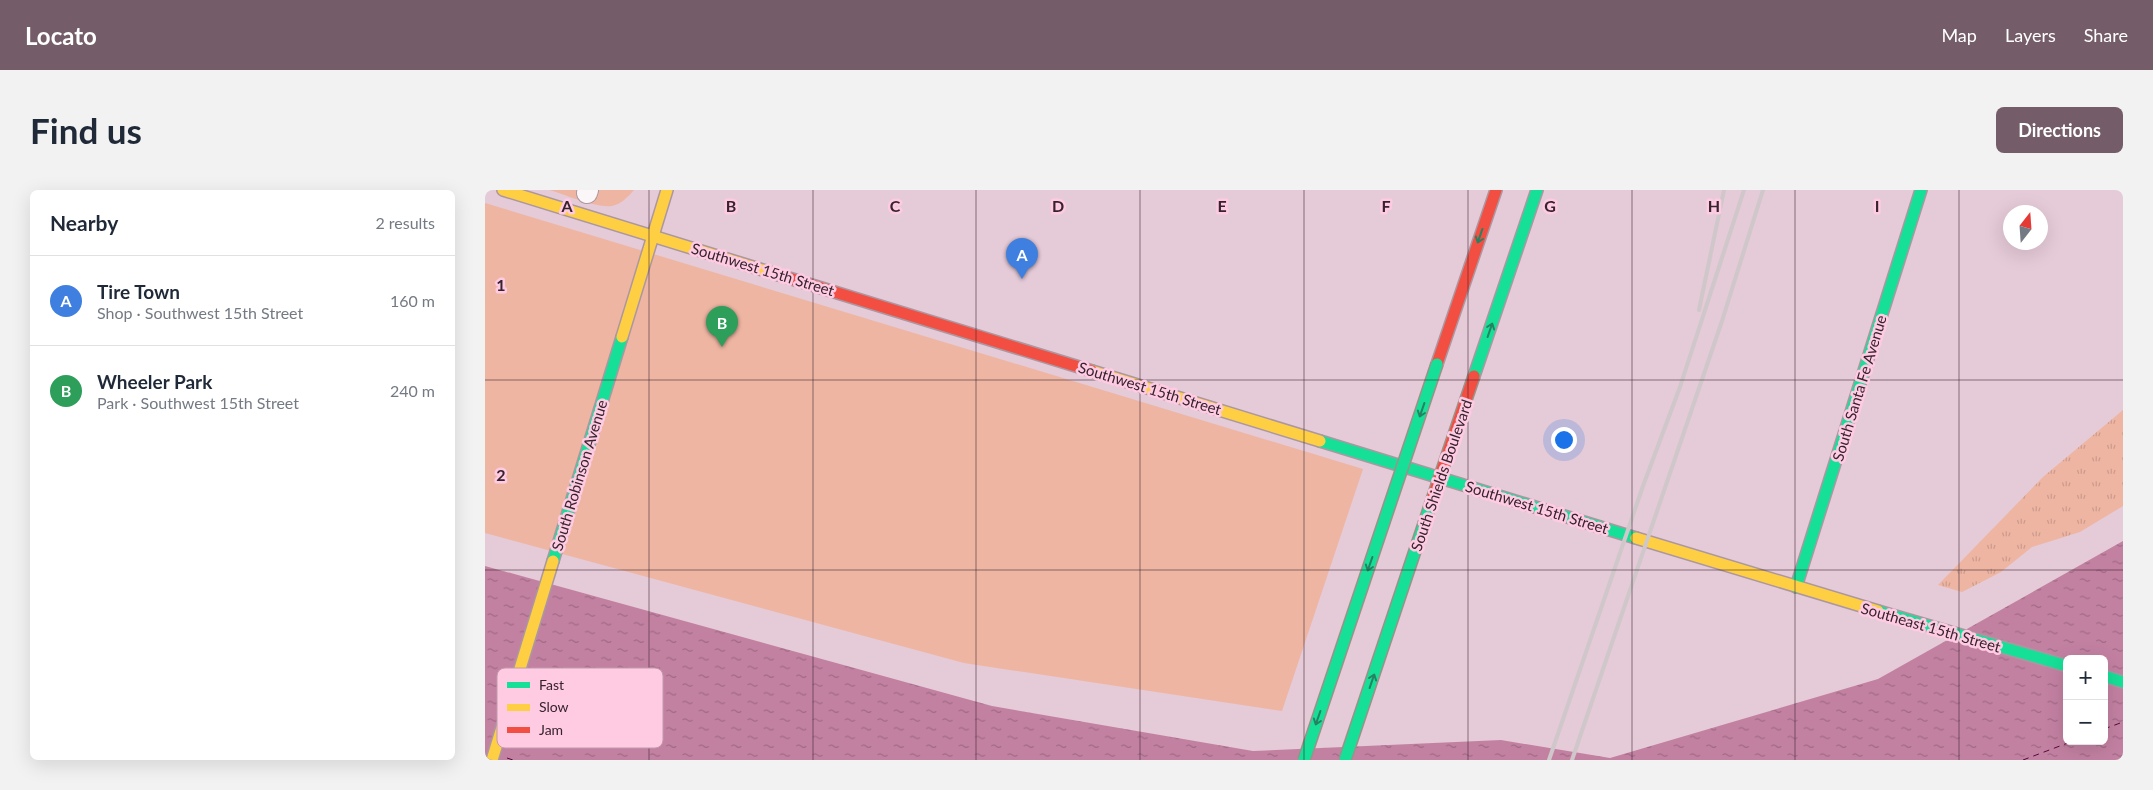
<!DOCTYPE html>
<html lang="en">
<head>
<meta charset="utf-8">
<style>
	:root { --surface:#fff; --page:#f2f2f3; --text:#1f2937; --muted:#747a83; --line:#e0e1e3; --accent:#745d68 }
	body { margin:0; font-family:Lato,sans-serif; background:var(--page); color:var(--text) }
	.controls { position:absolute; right:15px; bottom:15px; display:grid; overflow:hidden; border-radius:8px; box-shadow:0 5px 20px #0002 }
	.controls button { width:45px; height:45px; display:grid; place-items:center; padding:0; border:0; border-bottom:1px solid var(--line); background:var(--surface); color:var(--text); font:25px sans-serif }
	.compass { position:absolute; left:1518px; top:15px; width:45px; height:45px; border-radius:50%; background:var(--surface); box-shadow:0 5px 20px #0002; rotate:17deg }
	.you { position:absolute; left:1078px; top:249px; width:18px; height:18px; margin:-12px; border:4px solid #fff; border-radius:50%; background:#1a73e8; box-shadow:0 0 0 8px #1a73e833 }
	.badge { display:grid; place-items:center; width:32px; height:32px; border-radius:50%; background:var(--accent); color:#fff; font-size:16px; font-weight:700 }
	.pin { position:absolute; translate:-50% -41px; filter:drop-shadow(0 1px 2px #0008) }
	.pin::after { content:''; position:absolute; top:26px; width:18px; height:15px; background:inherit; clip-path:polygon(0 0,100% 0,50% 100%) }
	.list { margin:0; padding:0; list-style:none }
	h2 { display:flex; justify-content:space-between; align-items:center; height:65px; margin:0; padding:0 20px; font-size:21px }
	h2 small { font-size:16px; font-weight:400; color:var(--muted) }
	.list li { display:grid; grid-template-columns:32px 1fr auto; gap:15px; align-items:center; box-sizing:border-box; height:90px; padding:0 20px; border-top:1px solid var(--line) }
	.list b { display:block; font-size:19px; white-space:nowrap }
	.list p { margin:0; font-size:16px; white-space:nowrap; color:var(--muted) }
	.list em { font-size:16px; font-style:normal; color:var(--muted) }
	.map { position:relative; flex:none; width:1638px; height:570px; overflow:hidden; border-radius:8px }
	header { display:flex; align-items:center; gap:30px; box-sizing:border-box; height:70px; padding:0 25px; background:var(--accent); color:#fff }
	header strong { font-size:24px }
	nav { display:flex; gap:28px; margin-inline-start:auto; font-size:18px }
	.intro { display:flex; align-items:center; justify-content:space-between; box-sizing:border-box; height:120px; padding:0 30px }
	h1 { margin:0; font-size:35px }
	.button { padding:12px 22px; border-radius:8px; background:var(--accent); color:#fff; font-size:18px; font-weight:700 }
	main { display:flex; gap:30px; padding:0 30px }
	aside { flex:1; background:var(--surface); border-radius:8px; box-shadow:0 5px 20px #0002 }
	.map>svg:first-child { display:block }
</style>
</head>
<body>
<header>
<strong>Locato</strong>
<nav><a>Map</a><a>Layers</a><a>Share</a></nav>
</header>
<div class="intro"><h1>Find us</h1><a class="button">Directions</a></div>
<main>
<aside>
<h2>Nearby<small>2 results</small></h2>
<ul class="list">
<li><span class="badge" style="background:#3f7fe0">A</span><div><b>Tire Town</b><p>Shop · Southwest 15th Street</p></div><em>160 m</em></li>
<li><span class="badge" style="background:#2e9e5b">B</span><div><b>Wheeler Park</b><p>Park · Southwest 15th Street</p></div><em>240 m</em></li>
</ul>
</aside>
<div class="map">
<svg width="1638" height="570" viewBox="0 0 1638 570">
	<defs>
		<pattern id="grass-tufts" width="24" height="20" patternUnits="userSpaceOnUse" patternTransform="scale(1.25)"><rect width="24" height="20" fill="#eeb5a2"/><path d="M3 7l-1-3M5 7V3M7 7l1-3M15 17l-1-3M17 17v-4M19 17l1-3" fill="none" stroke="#cd9b8c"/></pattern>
		<pattern id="water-ripples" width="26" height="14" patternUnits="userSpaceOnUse" patternTransform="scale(1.25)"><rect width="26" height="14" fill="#c381a2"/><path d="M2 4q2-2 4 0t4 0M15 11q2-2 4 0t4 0" fill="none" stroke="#9f6984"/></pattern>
	</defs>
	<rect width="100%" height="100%" fill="#e5cad7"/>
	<path fill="url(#grass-tufts)" d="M1638,220V316L1595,342L1547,357L1516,382L1477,402L1453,395L1558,287Z"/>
	<g fill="#eeb5a2">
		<path d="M65,0H149C143,7 136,14 127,16C110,18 81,5 65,0Z"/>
		<path d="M0,13L878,279L797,521L479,473L0,343Z"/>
	</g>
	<path fill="url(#water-ripples)" fill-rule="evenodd" d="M1638,351V570H0V376L507,516L768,561L1016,550L1125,568L1393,489ZM1582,469H1619V551H1582Z"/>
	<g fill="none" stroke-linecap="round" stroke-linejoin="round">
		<g stroke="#570a39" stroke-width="1" stroke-dasharray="6 5" stroke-linecap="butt">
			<path d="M1619,539L1638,532"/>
			<path d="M22,568L28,570"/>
			<path d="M1538,570L1588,551"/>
		</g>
		<defs>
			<path id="street" d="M102,3L103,0"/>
			<g id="fast">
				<path d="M989,186L1052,0"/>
				<path d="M835,251L1151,348"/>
				<path d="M68,371L137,147"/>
				<path d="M1311,397L1436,0"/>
				<path d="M1393,421L1582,476"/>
				<path d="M1619,486L1638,492"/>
			</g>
			<g id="slow">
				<path d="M18,0L294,85"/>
				<path d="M137,147L182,0"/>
				<path d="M607,181L835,251"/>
				<path d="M1151,348L1393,421"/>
				<path d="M7,570L68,371"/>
			</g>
			<g id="jam">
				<path d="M294,85L607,181"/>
				<path d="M952,174L1011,0"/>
			</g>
		</defs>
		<use href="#street" stroke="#ac97a1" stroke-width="22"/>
		<use href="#fast" stroke="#ac97a1" stroke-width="14"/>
		<use href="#slow" stroke="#ac97a1" stroke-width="14"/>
		<use href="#jam" stroke="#ac97a1" stroke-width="14"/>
		<use href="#street" stroke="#fbf7f9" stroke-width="20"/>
		<use href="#fast" stroke="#16e098" stroke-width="11"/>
		<use href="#slow" stroke="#ffcf43" stroke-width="11"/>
		<use href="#jam" stroke="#f24e42" stroke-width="11"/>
		<g stroke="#cfc7ca" stroke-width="4">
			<path d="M1214,120L1239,0"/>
			<path d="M1064,570L1158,296L1195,197L1259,0"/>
			<path d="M1087,570L1237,131L1278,0"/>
		</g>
		<defs>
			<g id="fast-bridge">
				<path d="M819,570L952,174"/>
				<path d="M860,570L947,310"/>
			</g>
			<path id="jam-bridge" d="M947,310L989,186"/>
		</defs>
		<use href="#fast-bridge" stroke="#9d9088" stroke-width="14" stroke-linecap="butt"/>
		<use href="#jam-bridge" stroke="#9d9088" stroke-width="14" stroke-linecap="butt"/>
		<use href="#fast-bridge" stroke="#16e098" stroke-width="11"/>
		<use href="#jam-bridge" stroke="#f24e42" stroke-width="11"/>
	</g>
	<defs><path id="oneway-shaft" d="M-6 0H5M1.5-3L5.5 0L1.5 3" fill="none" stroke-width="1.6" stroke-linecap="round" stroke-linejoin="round" transform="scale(1.25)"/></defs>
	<g stroke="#268262">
		<use href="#oneway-shaft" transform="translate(995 46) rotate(109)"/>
		<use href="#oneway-shaft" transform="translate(1005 140) rotate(-71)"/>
		<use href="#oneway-shaft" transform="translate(937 220) rotate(109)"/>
		<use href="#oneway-shaft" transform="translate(885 374) rotate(109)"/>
		<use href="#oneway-shaft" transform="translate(887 491) rotate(-71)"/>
		<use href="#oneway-shaft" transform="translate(833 528) rotate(109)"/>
	</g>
	<path fill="none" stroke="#37232d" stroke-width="1" stroke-opacity="0.55" d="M164,0V570M328,0V570M491,0V570M655,0V570M819,0V570M983,0V570M1147,0V570M1310,0V570M1474,0V570M0,190H1638M0,380H1638"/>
	<g text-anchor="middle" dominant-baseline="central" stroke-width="5" stroke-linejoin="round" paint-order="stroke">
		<g font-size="15" fill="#37232d" stroke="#fecbe3">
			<text transform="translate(278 79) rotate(17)">Southwest 15th Street</text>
			<text transform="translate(665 198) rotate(17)">Southwest 15th Street</text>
			<text transform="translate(1374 198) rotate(-73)">South Santa Fe Avenue</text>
			<text transform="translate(94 285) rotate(-73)">South Robinson Avenue</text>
			<text transform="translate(956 285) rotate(-71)">South Shields Boulevard</text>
			<text transform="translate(1052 317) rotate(17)">Southwest 15th Street</text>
			<text transform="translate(1446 437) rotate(16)">Southeast 15th Street</text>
		</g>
	</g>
	<rect x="12" y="478" width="166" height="80" rx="8" fill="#fecbe3" stroke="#c299ac" stroke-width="1"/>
	<rect x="22" y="492" width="23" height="6" fill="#16e098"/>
	<rect x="22" y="514" width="23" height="7" fill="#ffcf43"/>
	<rect x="22" y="537" width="23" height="6" fill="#f24e42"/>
	<g font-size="14" fill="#37232d">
		<text x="54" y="500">Fast</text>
		<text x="54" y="522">Slow</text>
		<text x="54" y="545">Jam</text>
	</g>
	<g font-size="16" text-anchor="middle" font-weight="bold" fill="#37232d" stroke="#fecbe3" stroke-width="5" stroke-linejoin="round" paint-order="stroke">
		<text x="82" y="22">A</text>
		<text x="246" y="22">B</text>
		<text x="410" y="22">C</text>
		<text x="573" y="22">D</text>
		<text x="737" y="22">E</text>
		<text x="901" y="22">F</text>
		<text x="1065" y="22">G</text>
		<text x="1229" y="22">H</text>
		<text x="1392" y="22">I</text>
		<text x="16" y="101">1</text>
		<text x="16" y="291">2</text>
	</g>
</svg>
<div class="controls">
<button>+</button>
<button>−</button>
</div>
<svg class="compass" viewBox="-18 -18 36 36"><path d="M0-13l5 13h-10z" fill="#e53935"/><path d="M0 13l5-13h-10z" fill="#747a83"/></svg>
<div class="you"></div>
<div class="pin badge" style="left:537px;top:89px;background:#3f7fe0">A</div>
<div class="pin badge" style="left:237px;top:157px;background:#2e9e5b">B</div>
</div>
</main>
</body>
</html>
